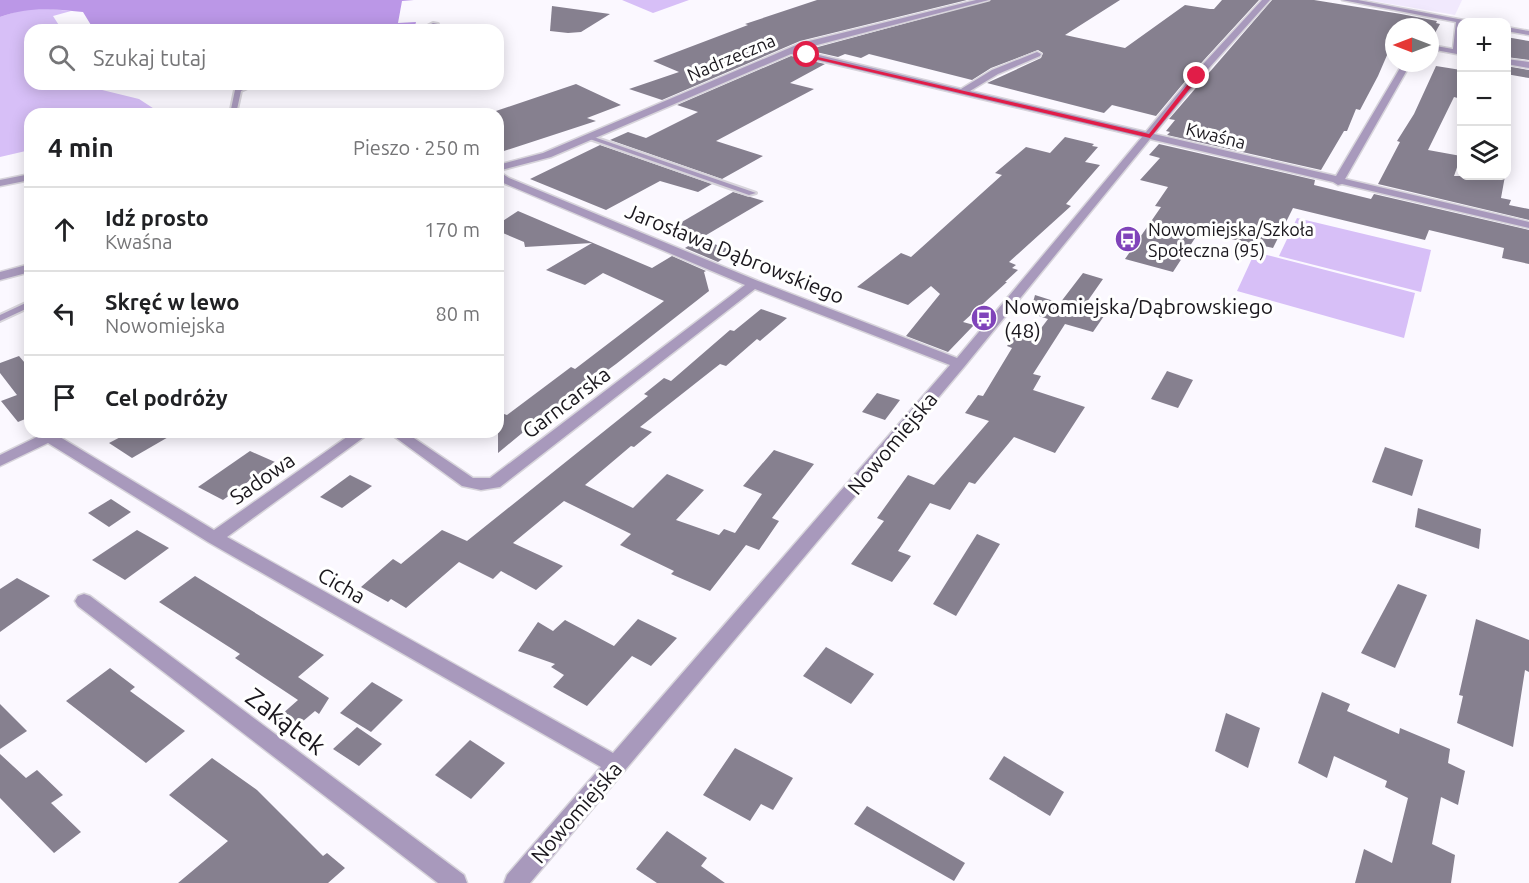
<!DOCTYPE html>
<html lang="pl">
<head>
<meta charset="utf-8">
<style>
	:root { --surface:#fff; --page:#f6f6f6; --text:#202124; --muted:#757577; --line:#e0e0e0 }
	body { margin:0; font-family:Ubuntu,sans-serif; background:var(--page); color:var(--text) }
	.controls { position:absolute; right:18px; top:18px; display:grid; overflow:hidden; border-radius:12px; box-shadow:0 3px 15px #0003 }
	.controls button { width:54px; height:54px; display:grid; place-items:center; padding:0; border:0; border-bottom:2px solid var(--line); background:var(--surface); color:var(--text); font:30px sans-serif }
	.compass { position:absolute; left:1385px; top:18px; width:54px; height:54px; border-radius:50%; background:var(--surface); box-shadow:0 3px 15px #0003; rotate:270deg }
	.stop { position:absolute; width:18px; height:18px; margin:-14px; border:4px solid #e11d48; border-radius:50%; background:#fff }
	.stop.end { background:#e11d48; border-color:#fff; box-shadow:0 2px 6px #0008 }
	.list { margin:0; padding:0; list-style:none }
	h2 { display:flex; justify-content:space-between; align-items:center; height:78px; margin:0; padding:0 24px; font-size:26px }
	h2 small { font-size:20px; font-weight:400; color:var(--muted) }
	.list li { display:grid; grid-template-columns:39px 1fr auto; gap:18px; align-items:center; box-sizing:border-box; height:84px; padding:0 24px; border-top:2px solid var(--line) }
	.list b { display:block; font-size:22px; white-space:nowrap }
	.list p { margin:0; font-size:20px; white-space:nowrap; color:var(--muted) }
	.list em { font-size:20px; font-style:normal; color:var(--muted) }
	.icon { flex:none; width:33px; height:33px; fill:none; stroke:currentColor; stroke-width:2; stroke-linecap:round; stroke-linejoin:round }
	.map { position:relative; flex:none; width:1529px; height:883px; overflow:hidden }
	.search { position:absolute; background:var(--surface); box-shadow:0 3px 15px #0003; left:24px; top:24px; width:480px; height:66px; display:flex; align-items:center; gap:15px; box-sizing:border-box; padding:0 21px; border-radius:18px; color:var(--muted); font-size:22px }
	.panel { position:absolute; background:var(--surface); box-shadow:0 3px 15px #0003; left:24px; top:108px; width:480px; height:330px; border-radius:18px }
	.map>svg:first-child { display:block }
</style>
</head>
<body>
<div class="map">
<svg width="1529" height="883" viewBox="0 0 1529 883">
	<rect width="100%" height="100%" fill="#fbf8ff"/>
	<path fill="#f1e9fd" d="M1367,0H1462L1455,15Z"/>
	<g fill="#d7bff7">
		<path d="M622,0H689L653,13Z"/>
		<path d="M40,8L71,11L53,16L62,30H30V84H91L94,88L139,99L162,114H30V150L0,157V17L18,11Z"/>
		<path d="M1297,218L1431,250L1421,292L1279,256Z"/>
		<path d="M1255,252L1415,293L1404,338L1237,291Z"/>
	</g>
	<path fill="#bb97e7" d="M0,0H414L402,1L398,23L416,22L414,30H94L83,12C51,9 31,6 0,17Z"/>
	<g fill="#86808f">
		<path d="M817,0H967L800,41L662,100L629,89L679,72L653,61L748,25L745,24Z"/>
		<path d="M991,0H1120L1065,35L1125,48L1185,5L1210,9H1214L1222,0H1259L1192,73L1156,116L1112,105L1104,113L987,83L1041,58L1043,53L1038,50L991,68L972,80L869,54L861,58L845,54L838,57L807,50Z"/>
		<path d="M1272,0H1314L1401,14L1437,21L1436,23L1440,24L1430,42V27H1394V39L1378,76L1360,110L1356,109L1347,131H1344L1321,170L1167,135L1170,132L1166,131L1175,120L1169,119Z"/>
		<path d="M552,6L610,14L581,32L568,33L550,31Z"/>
		<path d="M1506,37L1529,41V60L1506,57Z"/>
		<path d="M791,56L825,64L790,83L814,89L716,141L763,156L722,179L610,140L628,132L646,138L698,112L677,105Z"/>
		<path d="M1436,66L1461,70V99L1454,97L1428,150L1461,156L1454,176H1505L1501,198L1511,200L1509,205L1529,209V220L1378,184L1400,142L1397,141L1414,114Z"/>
		<path d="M1506,66L1529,70V78L1506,74Z"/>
		<path d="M576,84L621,105L587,118L596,121L498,153V114H487Z"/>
		<path d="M1065,137L1094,144L1092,146L1098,147L1085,162L1100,165L1066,204L1071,206L1009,262L1016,265L1012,268L1018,270L1005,282H1007L963,322L974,325L948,352L906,336L940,294L931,286L908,305L857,287L901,253L911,257L1002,175L995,173L1026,147L1050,153Z"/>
		<path d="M1159,144L1315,180L1314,185L1371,199L1374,194L1529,230V264L1502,258L1504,248L1429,230L1425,240L1293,208L1273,248L1199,232L1173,272L1125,259L1161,207L1155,206L1168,187L1140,180L1160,158L1149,155Z"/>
		<path d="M600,145L712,184L698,192L660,181L606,210L530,179Z"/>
		<path d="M733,192L764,201L691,244L663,233Z"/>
		<path d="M518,211L652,268L672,256L706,271L704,272L709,291L616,364L552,411L550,410L498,453V412L507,415L571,367L575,369L664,301L603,273L585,285L546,270L592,243L525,247L524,242L498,231V224Z"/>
		<path d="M700,239L734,251L718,262L685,248Z"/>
		<path d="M1083,273L1103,279L1082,309L1104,316L1093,332L1065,324L1033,374L1041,376L1033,390L1085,407L1055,453L1014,437L975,484L969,482L950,510L930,503L898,551L911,556L892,582L851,564L884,521L877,518L908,475L934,485L989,421L965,413L978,395L983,396L1012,348L1007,346L1019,330L1036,335L1048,319L1030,313L1035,295L1060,303Z"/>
		<path d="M761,309L787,318L760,341L757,339L726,366L720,364L640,427L652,432L634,447L631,446L585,485L633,508L667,474L704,490L676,520L719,535L724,529L735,533L762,494L743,486L774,450L814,464L772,518L779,521L759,550L746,545L710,591L671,574L674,571L620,545L631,534L564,501L513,543L563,566L536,590L501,571L493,579L459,562L406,608L391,599L388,602L361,587L393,559L401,564L442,530L467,541L648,396L644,394L664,378L671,381L730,330L734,331Z"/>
		<path d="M19,356L30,369V417L18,422L1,401L17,395L0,373V363Z"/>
		<path d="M1167,371L1193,380L1178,408L1151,399Z"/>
		<path d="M877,393L900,400L885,420L862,412Z"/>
		<path d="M130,432H177L132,458L109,443Z"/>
		<path d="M1385,447L1423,460L1412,496L1372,482Z"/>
		<path d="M250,451L275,462L223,500L198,487Z"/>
		<path d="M350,475L372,486L342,508L320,497Z"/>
		<path d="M111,499L131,512L109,527L88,513Z"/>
		<path d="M1418,508L1481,529L1479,549L1415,527Z"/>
		<path d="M137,530L169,548L125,580L92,560Z"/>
		<path d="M977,534L1000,544L956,616L933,604Z"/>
		<path d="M195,576L324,655L298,677L329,698L319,714L315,711L289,733L273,722L298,700L235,658L240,654L159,602Z"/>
		<path d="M17,578L50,596L0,632V589Z"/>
		<path d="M1398,584L1427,595L1395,668L1361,653Z"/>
		<path d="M638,619L677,638L651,666L632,656L587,706L553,687L564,675L551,667L555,664L518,651L538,622L553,631L565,620L614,646Z"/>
		<path d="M1476,619L1529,640V672L1525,670L1513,747L1457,723L1463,696L1459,695Z"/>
		<path d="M826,647L874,674L851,704L803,676Z"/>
		<path d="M110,668L135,687L130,691L185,731L146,763L66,701Z"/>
		<path d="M372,682L403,700L371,732L340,713Z"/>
		<path d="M1322,692L1350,704L1347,711L1399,734L1400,728L1450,749L1448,763L1465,771L1458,805L1441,797L1432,844L1455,855L1451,883H1355L1364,849L1392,863L1408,798L1385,787L1387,781L1334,756L1327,778L1298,763Z"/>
		<path d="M0,704L27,731L0,749Z"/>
		<path d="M1226,713L1260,728L1248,768L1215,751Z"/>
		<path d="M357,727L382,744L359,766L333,749Z"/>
		<path d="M470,740L505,763L471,799L435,775Z"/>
		<path d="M735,748L793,778L773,810L761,804L750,821L703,795Z"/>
		<path d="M0,754L26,778L37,770L63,795L51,803L81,832L54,853L0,798Z"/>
		<path d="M1004,756L1064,792L1050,816L989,779Z"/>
		<path d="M212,758L257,790L323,856L327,853L345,868L328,883H178L228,841L169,795Z"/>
		<path d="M867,806L965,863L954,881L854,824Z"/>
		<path d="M667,831L707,858L701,866L725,883H657L636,869Z"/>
	</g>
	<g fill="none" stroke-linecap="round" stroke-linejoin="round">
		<defs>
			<g id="service">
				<path d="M433,23L438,24L427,30H420Z"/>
				<path d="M248,84H256L241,91L236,114H230L235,90Z"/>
				<path d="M587,136H591L756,193L749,195L587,138Z"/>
				<path d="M30,301V307L0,321V315Z"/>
			</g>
			<g id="minor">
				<path d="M976,0H989L798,50L961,89L992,70L1037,52L1041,54L1040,56L998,74L970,91L1146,132L1194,74L1262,0H1270L1200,78L1154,134L1336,176L1403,63H1411L1345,179L1529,222V228L1342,184L1338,185L1333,182L1150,139L964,367L530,883H504L507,875L601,767L208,542L48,443L0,466V455L47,432H64L60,437L214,530L354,432H371L227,537L613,753L950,365L755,289L500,487L481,490L462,486L388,432H405L473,478H490L745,285L501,182L498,179V165L543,153L801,43ZM791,54L1142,137L957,358L758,281L509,178L498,171L551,157Z"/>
				<path d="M1342,0H1358L1474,22H1462L1461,52L1457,54L1430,49V45L1453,49L1456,22Z"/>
				<path d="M1506,27L1529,31V35L1506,31Z"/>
				<path d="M1506,59L1529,62V68L1506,64Z"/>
				<path d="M30,174V180L0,186V180Z"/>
				<path d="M30,264V272L0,280V272Z"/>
				<path d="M84,594L90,596L464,875L467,883H438L78,606L75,601L78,596Z"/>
			</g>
		</defs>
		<use href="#service" stroke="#d7d4db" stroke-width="4"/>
		<use href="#minor" stroke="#d7d4db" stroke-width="3"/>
		<use href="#service" fill="#a899bc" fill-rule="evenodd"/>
		<use href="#minor" fill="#a899bc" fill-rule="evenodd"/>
	</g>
	<path fill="#e11d48" d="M805,54L1149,134L1195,75L1200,76L1150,138L807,57Z"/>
	<defs>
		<symbol id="bus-disc" viewBox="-11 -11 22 22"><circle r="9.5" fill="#8044ba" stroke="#fff"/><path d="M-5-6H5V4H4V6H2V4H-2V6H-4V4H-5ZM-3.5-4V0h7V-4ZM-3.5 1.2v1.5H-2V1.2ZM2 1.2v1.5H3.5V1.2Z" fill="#fff"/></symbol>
	</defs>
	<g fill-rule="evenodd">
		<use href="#bus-disc" x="1113" y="224" width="30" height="30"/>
		<use href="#bus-disc" x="969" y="303" width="30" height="30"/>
	</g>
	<g text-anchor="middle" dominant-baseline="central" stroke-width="6" stroke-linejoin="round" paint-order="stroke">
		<g font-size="18" fill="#1a171d" stroke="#fff">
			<text transform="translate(731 57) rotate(-23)">Nadrzeczna</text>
			<text transform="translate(1216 135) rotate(14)">Kwaśna</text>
		</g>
		<g font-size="18" fill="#1a171d" stroke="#fff" text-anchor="start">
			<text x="1148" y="229">Nowomiejska/Szkoła<tspan x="1148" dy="21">Społeczna (95)</tspan></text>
		</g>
		<g font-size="21" fill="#1a171d" stroke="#fff">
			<text transform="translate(735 253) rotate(22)">Jarosława Dąbrowskiego</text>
			<text transform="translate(566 402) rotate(-37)">Garncarska</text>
			<text transform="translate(892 443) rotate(-50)">Nowomiejska</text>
			<text transform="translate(262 478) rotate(-35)">Sadowa</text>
			<text transform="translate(342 585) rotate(30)">Cicha</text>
			<text transform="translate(576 812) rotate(-49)">Nowomiejska</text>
		</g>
		<g font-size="21" fill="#1a171d" stroke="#fff" text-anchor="start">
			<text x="1004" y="306">Nowomiejska/Dąbrowskiego<tspan x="1004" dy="24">(48)</tspan></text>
		</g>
		<g font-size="26" fill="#1a171d" stroke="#fff">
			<text transform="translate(286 721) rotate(37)">Zakątek</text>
		</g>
	</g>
</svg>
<div class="controls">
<button>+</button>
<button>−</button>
<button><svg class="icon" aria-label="layers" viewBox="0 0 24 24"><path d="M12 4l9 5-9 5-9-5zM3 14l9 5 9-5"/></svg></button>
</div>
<svg class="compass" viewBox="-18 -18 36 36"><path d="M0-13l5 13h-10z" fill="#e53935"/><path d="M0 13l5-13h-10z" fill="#757577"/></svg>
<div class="stop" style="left:807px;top:55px"></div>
<div class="stop end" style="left:1197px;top:76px"></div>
<div class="search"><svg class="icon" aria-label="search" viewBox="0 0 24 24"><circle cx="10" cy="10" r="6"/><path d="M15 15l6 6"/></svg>Szukaj tutaj</div>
<section class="panel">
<h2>4 min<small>Pieszo · 250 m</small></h2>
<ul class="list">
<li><svg class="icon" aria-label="ahead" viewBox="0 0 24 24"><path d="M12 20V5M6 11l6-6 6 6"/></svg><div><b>Idź prosto</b><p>Kwaśna</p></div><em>170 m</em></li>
<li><svg class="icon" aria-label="left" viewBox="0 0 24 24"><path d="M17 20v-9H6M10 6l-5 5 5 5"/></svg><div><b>Skręć w lewo</b><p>Nowomiejska</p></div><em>80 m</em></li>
<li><svg class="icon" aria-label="arrive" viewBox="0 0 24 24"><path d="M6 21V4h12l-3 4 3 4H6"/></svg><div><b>Cel podróży</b></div></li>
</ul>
</section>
</div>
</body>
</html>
